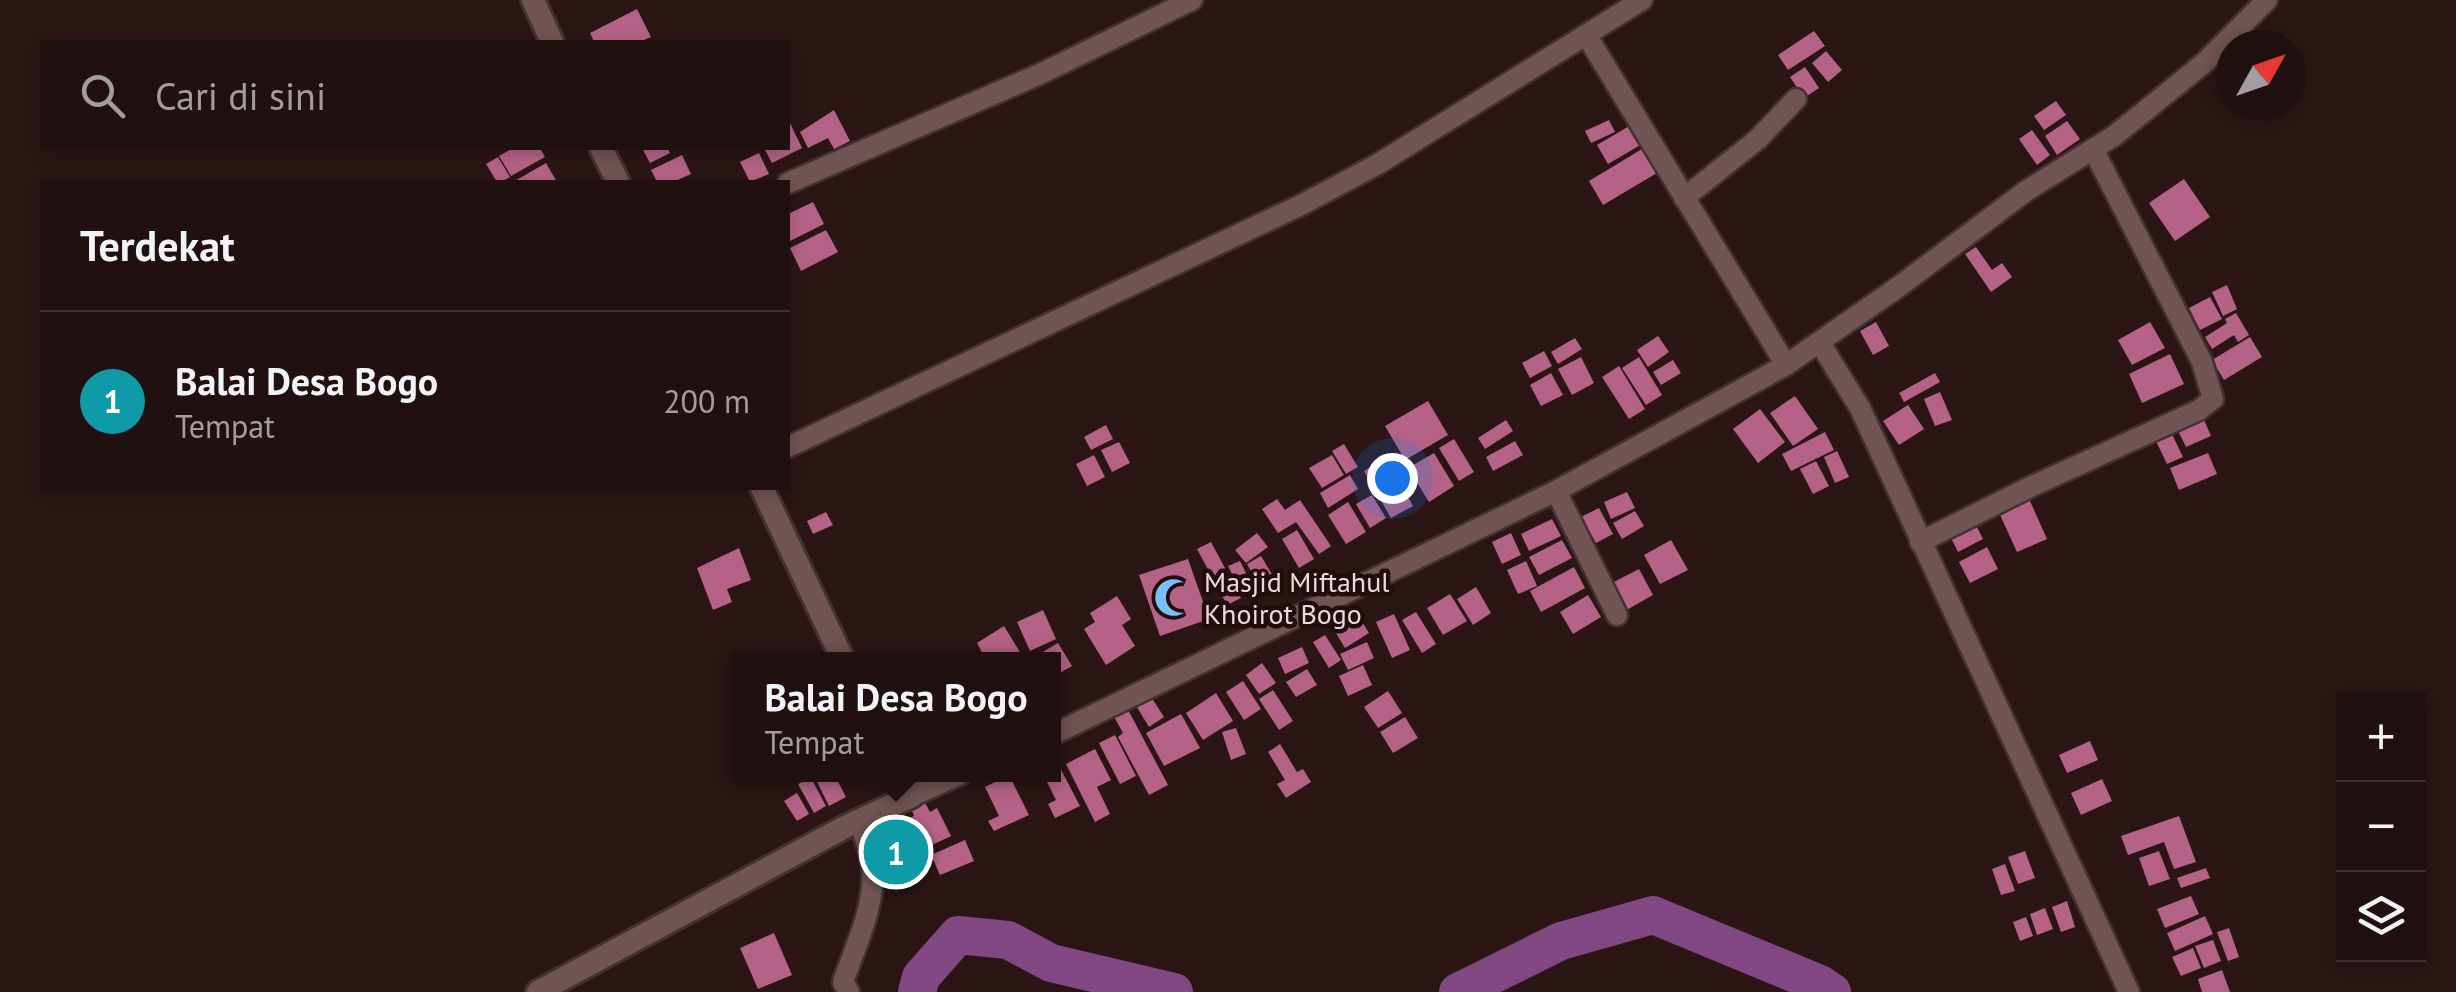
<!DOCTYPE html>
<html lang="id">
<head>
<meta charset="utf-8">
<style>
	:root { --surface:#211010; --page:#2d1e1e; --text:#f1f3f6; --muted:#a29d9f; --line:#3e3030; --accent:#db2777 }
	body { margin:0; font-family:"PT Sans",sans-serif; background:var(--page); color:var(--text) }
	.controls { position:absolute; right:30px; bottom:30px; display:grid; overflow:hidden; border-radius:0px; box-shadow:0 5px 15px #0003 }
	.controls button { width:90px; height:90px; display:grid; place-items:center; padding:0; border:0; border-bottom:2px solid var(--line); background:var(--surface); color:var(--text); font:50px sans-serif }
	.compass { position:absolute; left:2216px; top:30px; width:90px; height:90px; border-radius:50%; background:var(--surface); box-shadow:0 5px 15px #0003; rotate:50deg }
	.you { position:absolute; left:1392px; top:478px; width:35px; height:35px; margin:-25px; border:8px solid #fff; border-radius:50%; background:#1a73e8; box-shadow:0 0 0 15px #1a73e833 }
	.badge { display:grid; place-items:center; width:65px; height:65px; border-radius:50%; background:var(--accent); color:#fff; font-size:32px; font-weight:700 }
	.pin { position:absolute; translate:-50% -50%; border:5px solid #fff; box-shadow:0 2px 10px #0006 }
	.popup { position:absolute; left:731px; top:652px; width:330px; height:130px; box-sizing:border-box; display:grid; place-content:center; border-radius:0px; background:var(--surface); filter:drop-shadow(0 2px 8px #0005); font-size:32px; white-space:nowrap; color:var(--muted) }
	.popup b { font-size:38px; color:var(--text) }
	.popup::after { content:''; position:absolute; left:50%; top:100%; margin-left:-20px; border:20px solid transparent; border-top-color:var(--surface) }
	.list { margin:0; padding:0; list-style:none }
	h2 { display:flex; justify-content:space-between; align-items:center; height:130px; margin:0; padding:0 40px; font-size:42px }
	h2 small { font-size:32px; font-weight:400; color:var(--muted) }
	.list li { display:grid; grid-template-columns:65px 1fr auto; gap:30px; align-items:center; box-sizing:border-box; height:180px; padding:0 40px; border-top:2px solid var(--line) }
	.list b { display:block; font-size:38px; white-space:nowrap }
	.list p { margin:0; font-size:32px; white-space:nowrap; color:var(--muted) }
	.list em { font-size:32px; font-style:normal; color:var(--muted) }
	.icon { flex:none; width:55px; height:55px; fill:none; stroke:currentColor; stroke-width:2; stroke-linecap:round; stroke-linejoin:round }
	.map { position:relative; flex:none; width:2456px; height:992px; overflow:hidden }
	.search { position:absolute; background:var(--surface); box-shadow:0 5px 15px #0003; left:40px; top:40px; width:750px; height:110px; display:flex; align-items:center; gap:25px; box-sizing:border-box; padding:0 35px; border-radius:0px; color:var(--muted); font-size:38px }
	.panel { position:absolute; background:var(--surface); box-shadow:0 5px 15px #0003; left:40px; top:180px; width:750px; height:310px; border-radius:0px }
	.map>svg:first-child { display:block }
</style>
</head>
<body>
<div class="map">
<svg width="2456" height="992" viewBox="0 0 2456 992">
	<rect width="100%" height="100%" fill="#2c1515"/>
	<g fill="none" stroke-linecap="round" stroke-linejoin="round">
		<g stroke="#814884" stroke-width="38">
			<path d="M917,992L921,977L958,935L1008,940L1051,963L1174,992"/>
			<path d="M1458,992L1561,941L1653,915L1820,984L1832,992"/>
		</g>
	</g>
	<g fill="#b46387">
		<path d="M637,9L651,37L639,42H594L590,33Z"/>
		<path d="M1814,31L1825,46L1788,70L1778,55Z"/>
		<path d="M1826,51L1842,70L1828,82L1812,63Z"/>
		<path d="M1805,67L1819,88L1804,98L1790,77Z"/>
		<path d="M2056,101L2066,115L2044,130L2034,116Z"/>
		<path d="M834,110L850,141L834,149L828,138L808,148L800,132Z"/>
		<path d="M788,119L802,148L772,163L764,148H788Z"/>
		<path d="M1609,120L1615,132L1591,143L1585,131Z"/>
		<path d="M2067,121L2080,139L2057,155L2045,136Z"/>
		<path d="M1631,125L1642,144L1608,164L1597,145Z"/>
		<path d="M2032,130L2050,155L2037,165L2019,139Z"/>
		<path d="M513,148H540L545,157L511,176L499,156Z"/>
		<path d="M642,148H667L670,153L650,163Z"/>
		<path d="M1642,149L1657,173L1603,205L1589,181Z"/>
		<path d="M759,153L769,174L750,182L740,162Z"/>
		<path d="M682,155L691,174L673,182H657L651,170Z"/>
		<path d="M498,157L510,177L501,182H497L486,164Z"/>
		<path d="M546,163L557,182H513Z"/>
		<path d="M2184,179L2210,217L2175,241L2149,203Z"/>
		<path d="M813,202L824,224L788,242V214Z"/>
		<path d="M826,230L838,252L801,271L790,248Z"/>
		<path d="M1976,247L1992,270L2002,263L2012,277L1991,292L1965,254Z"/>
		<path d="M2227,285L2237,309L2223,316L2212,292Z"/>
		<path d="M2210,297L2222,319L2200,330L2189,308Z"/>
		<path d="M2236,313L2249,335L2238,342L2234,335L2212,349L2205,337L2227,323L2225,319Z"/>
		<path d="M1876,322L1889,346L1873,355L1860,331Z"/>
		<path d="M2150,322L2165,348L2132,365L2118,340Z"/>
		<path d="M1658,336L1669,352L1648,367L1637,350Z"/>
		<path d="M2250,337L2262,357L2224,380L2212,360Z"/>
		<path d="M1575,338L1582,349L1558,364L1551,352Z"/>
		<path d="M1544,351L1552,366L1530,378L1522,363Z"/>
		<path d="M2170,354L2184,384L2142,403L2129,374Z"/>
		<path d="M1581,357L1594,383L1572,395L1558,369Z"/>
		<path d="M1639,357L1662,395L1646,405L1622,368Z"/>
		<path d="M1673,360L1681,373L1661,385L1653,372Z"/>
		<path d="M1619,366L1645,409L1629,419L1602,377Z"/>
		<path d="M1551,373L1563,395L1541,406L1530,385Z"/>
		<path d="M1935,373L1940,382L1904,402L1899,393Z"/>
		<path d="M1940,392L1952,420L1935,426L1924,399Z"/>
		<path d="M1795,396L1818,429L1793,446L1770,413Z"/>
		<path d="M1428,401L1448,435L1405,460L1385,426Z"/>
		<path d="M1908,405L1924,429L1899,445L1883,421Z"/>
		<path d="M1760,409L1785,442L1758,463L1733,429Z"/>
		<path d="M2201,413L2211,436L2186,447L2175,425Z"/>
		<path d="M1506,420L1513,431L1485,449L1478,438Z"/>
		<path d="M1106,425L1113,439L1091,450L1084,437Z"/>
		<path d="M2169,428L2183,457L2167,464L2153,435Z"/>
		<path d="M1825,432L1834,450L1791,471L1782,454Z"/>
		<path d="M1454,439L1474,472L1459,481L1439,448Z"/>
		<path d="M1515,441L1523,455L1493,471L1486,457Z"/>
		<path d="M1119,442L1130,463L1112,472L1101,450Z"/>
		<path d="M1344,444L1358,467L1346,474L1332,451Z"/>
		<path d="M1837,451L1849,477L1835,483L1824,457Z"/>
		<path d="M1434,453L1454,486L1429,502L1408,468Z"/>
		<path d="M2208,453L2217,474L2179,490L2170,468Z"/>
		<path d="M1094,455L1105,477L1087,486L1076,464Z"/>
		<path d="M1332,455L1344,475L1322,488L1309,468Z"/>
		<path d="M1386,458L1413,506L1391,518L1364,471Z"/>
		<path d="M1816,461L1829,486L1813,494L1800,469Z"/>
		<path d="M1350,475L1358,489L1328,508L1320,493Z"/>
		<path d="M1627,492L1635,508L1611,519L1604,502Z"/>
		<path d="M2026,492L2047,539L2017,552L1996,506Z"/>
		<path d="M1372,495L1386,518L1370,528L1356,504Z"/>
		<path d="M1277,499L1285,510L1300,500L1331,546L1319,554L1296,522L1278,533L1262,509Z"/>
		<path d="M1348,502L1366,532L1346,544L1328,515Z"/>
		<path d="M1599,508L1613,534L1596,543L1581,517Z"/>
		<path d="M1635,511L1644,526L1622,539L1613,523Z"/>
		<path d="M826,512L833,525L813,534L807,521Z"/>
		<path d="M1552,519L1561,536L1529,551L1521,534Z"/>
		<path d="M1973,519L1983,539L1958,552L1948,532Z"/>
		<path d="M1297,530L1314,559L1299,568L1282,539Z"/>
		<path d="M1257,533L1268,547L1246,563L1235,550Z"/>
		<path d="M1511,533L1521,555L1502,564L1492,542Z"/>
		<path d="M1562,540L1572,558L1539,575L1529,557Z"/>
		<path d="M1671,540L1688,570L1660,584L1644,555Z"/>
		<path d="M1211,542L1241,598L1227,605L1197,549Z"/>
		<path d="M1987,547L1998,569L1970,583L1959,562Z"/>
		<path d="M739,548L751,580L727,589L732,602L713,610L697,568Z"/>
		<path d="M1261,556L1277,583L1262,591L1247,564Z"/>
		<path d="M1188,559L1209,619L1160,636L1139,575Z"/>
		<path d="M1240,561L1254,589L1242,594L1228,566Z"/>
		<path d="M1526,561L1537,586L1518,594L1507,570Z"/>
		<path d="M1574,567L1585,588L1541,612L1530,591Z"/>
		<path d="M1639,569L1653,595L1623,612L1608,585Z"/>
		<path d="M1476,587L1491,613L1473,625L1457,599Z"/>
		<path d="M1450,594L1467,621L1443,635L1427,608Z"/>
		<path d="M1588,595L1601,617L1573,634L1560,612Z"/>
		<path d="M1117,596L1131,619L1122,625L1135,646L1106,665L1084,629L1095,622L1090,613Z"/>
		<path d="M1043,610L1056,639L1030,651L1017,622Z"/>
		<path d="M1416,612L1436,644L1422,653L1402,620Z"/>
		<path d="M1394,614L1410,650L1392,658L1376,622Z"/>
		<path d="M1358,615L1369,633L1345,648L1334,630Z"/>
		<path d="M1004,626L1018,649L1024,660H986L977,643Z"/>
		<path d="M1325,635L1341,660L1329,668L1313,642Z"/>
		<path d="M1367,642L1374,658L1348,670L1340,654Z"/>
		<path d="M1058,643L1072,666L1054,676V660H1029Z"/>
		<path d="M1302,647L1309,663L1285,674L1278,658Z"/>
		<path d="M1262,663L1276,683L1259,694L1246,675Z"/>
		<path d="M1363,665L1372,685L1348,696L1339,676Z"/>
		<path d="M1307,669L1317,685L1296,697L1286,682Z"/>
		<path d="M1243,681L1261,709L1244,720L1226,692Z"/>
		<path d="M1273,690L1293,721L1279,730L1259,699Z"/>
		<path d="M1388,691L1402,713L1378,728L1364,707Z"/>
		<path d="M1216,693L1233,721L1203,740L1186,713Z"/>
		<path d="M1150,695L1164,717L1149,727L1135,704Z"/>
		<path d="M1126,706L1168,785L1149,795L1118,737L1123,733L1112,713Z"/>
		<path d="M1181,714L1200,748L1164,766L1146,733Z"/>
		<path d="M1405,717L1418,738L1393,753L1380,732Z"/>
		<path d="M1236,728L1246,754L1231,760L1222,732Z"/>
		<path d="M1115,735L1136,776L1120,784L1099,743Z"/>
		<path d="M2090,741L2098,760L2067,773L2059,755Z"/>
		<path d="M1280,744L1297,772L1303,769L1311,782L1286,798L1277,784L1285,780L1268,752Z"/>
		<path d="M1095,749L1111,780L1097,787L1110,814L1095,822L1066,764Z"/>
		<path d="M1058,764L1080,806L1055,818L1048,804L1056,800L1043,774H1054V766Z"/>
		<path d="M822,774H834L846,797L829,806L815,778Z"/>
		<path d="M1009,775L1029,815L994,831L988,821L999,816L985,787Z"/>
		<path d="M811,778L826,806L814,813L798,784Z"/>
		<path d="M2102,779L2112,801L2081,815L2071,793Z"/>
		<path d="M797,793L809,814L797,821L784,801Z"/>
		<path d="M924,801L930,812L937,808L951,836L930,846L924,834L916,837L907,819L914,816L911,808Z"/>
		<path d="M2179,816L2196,862L2174,869L2164,842L2128,855L2121,836Z"/>
		<path d="M899,826L918,867L893,879L874,838Z"/>
		<path d="M965,840L974,861L940,875L931,855Z"/>
		<path d="M2025,851L2035,878L2018,884L2008,857Z"/>
		<path d="M2159,851L2170,879L2149,886L2139,858Z"/>
		<path d="M2005,864L2015,891L2001,895L1992,869Z"/>
		<path d="M2206,868L2210,878L2181,888L2177,878Z"/>
		<path d="M2191,896L2199,914L2165,928L2157,909Z"/>
		<path d="M2067,901L2075,927L2061,932L2052,907Z"/>
		<path d="M2045,908L2053,929L2037,935L2030,914Z"/>
		<path d="M2205,916L2213,934L2175,951L2167,933Z"/>
		<path d="M2026,917L2033,936L2020,941L2013,922Z"/>
		<path d="M2229,928L2239,957L2228,961L2217,932Z"/>
		<path d="M774,933L792,975L758,989L740,948Z"/>
		<path d="M2213,940L2221,961L2204,968L2195,946Z"/>
		<path d="M2193,948L2201,968L2181,976L2172,957Z"/>
		<path d="M2222,970L2230,992H2202L2198,979Z"/>
	</g>
	<g fill="none" stroke-linecap="round" stroke-linejoin="round">
		<defs>
			<g id="minor">
				<path d="M1587,36L1786,365"/>
				<path d="M788,183L1040,74L1192,0"/>
				<path d="M1684,198L1758,139L1796,99"/>
				<path d="M1820,343L1860,408L2129,992"/>
				<path d="M788,447L1301,205L1378,164L1642,0"/>
				<path d="M1556,491L1617,615"/>
				<path d="M1920,542L2028,488L2199,410L2213,399L2202,362L2093,149"/>
				<path d="M1054,734L1556,491L1786,365L1901,285L2026,191L2114,136L2204,63L2267,0"/>
				<path d="M912,796L961,774"/>
				<path d="M849,992L843,982C855,947 876,905 872,867C870,852 864,836 860,821"/>
			</g>
			<g id="tertiary">
				<path d="M533,0L552,42"/>
				<path d="M601,148L618,182"/>
				<path d="M762,488L843,660"/>
				<path d="M538,992L845,827L912,796L901,774"/>
			</g>
		</defs>
		<use href="#minor" stroke="#433233" stroke-width="25"/>
		<use href="#tertiary" stroke="#433233" stroke-width="28"/>
		<use href="#minor" stroke="#715454" stroke-width="20"/>
		<use href="#tertiary" stroke="#715454" stroke-width="22"/>
	</g>
	<defs>
		<symbol id="mosque-bare" viewBox="-9 -9 18 18"><path d="M3.5-4.9A6 6 0 1 0 3.5 4.9A5 5 0 1 1 3.5-4.9Z" fill="#79bff8" stroke="#220c0c" stroke-width="2.5" paint-order="stroke"/></symbol>
	</defs>
	<g fill-rule="evenodd">
		<use href="#mosque-bare" x="1146" y="570" width="55" height="55"/>
	</g>
	<g text-anchor="middle" dominant-baseline="central" stroke-width="9" stroke-linejoin="round" paint-order="stroke">
		<g font-size="28" fill="#ecdbdb" stroke="#220c0c" text-anchor="start">
			<text x="1204" y="581">Masjid Miftahul<tspan x="1204" dy="32">Khoirot Bogo</tspan></text>
		</g>
	</g>
</svg>
<div class="controls">
<button>+</button>
<button>−</button>
<button><svg class="icon" aria-label="layers" viewBox="0 0 24 24"><path d="M12 4l9 5-9 5-9-5zM3 14l9 5 9-5"/></svg></button>
</div>
<svg class="compass" viewBox="-18 -18 36 36"><path d="M0-13l5 13h-10z" fill="#e53935"/><path d="M0 13l5-13h-10z" fill="#a29d9f"/></svg>
<div class="you"></div>
<div class="pin badge" style="left:896px;top:852px;background:#0f9aa8">1</div>
<div class="popup"><b>Balai Desa Bogo</b>Tempat</div>
<div class="search"><svg class="icon" aria-label="search" viewBox="0 0 24 24"><circle cx="10" cy="10" r="6"/><path d="M15 15l6 6"/></svg>Cari di sini</div>
<section class="panel">
<h2>Terdekat<small></small></h2>
<ul class="list">
<li><span class="badge" style="background:#0f9aa8">1</span><div><b>Balai Desa Bogo</b><p>Tempat</p></div><em>200 m</em></li>
</ul>
</section>
</div>
</body>
</html>
